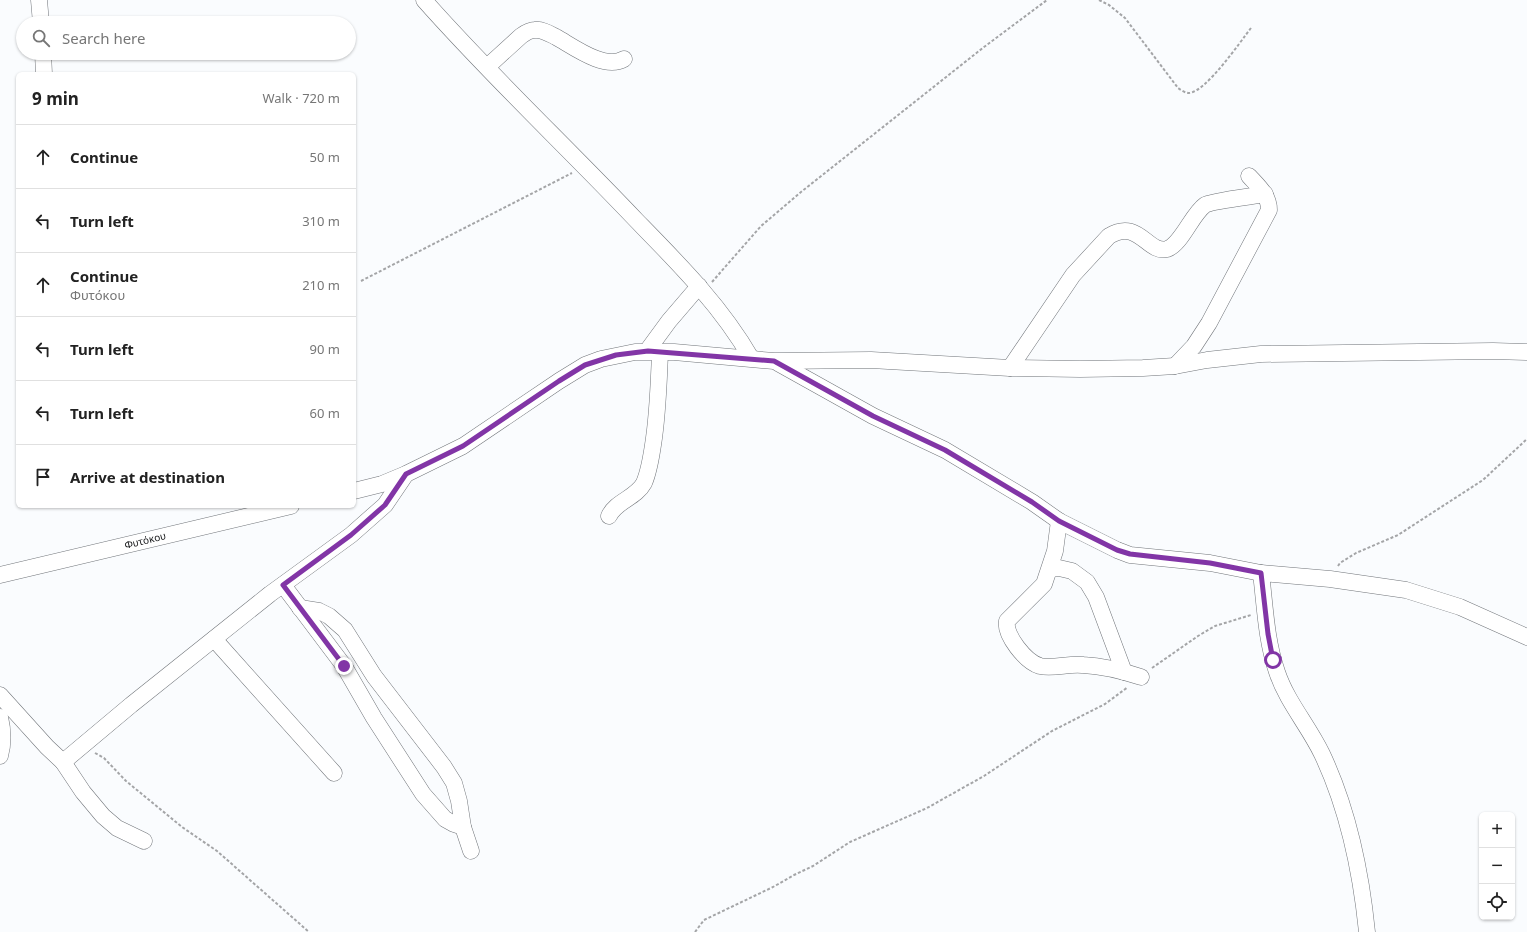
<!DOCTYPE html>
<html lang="en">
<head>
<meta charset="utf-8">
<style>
	:root { --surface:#fff; --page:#f6f6f6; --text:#222; --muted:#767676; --line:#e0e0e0 }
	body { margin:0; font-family:"Noto Sans",sans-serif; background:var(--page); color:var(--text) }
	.controls { position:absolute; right:12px; bottom:12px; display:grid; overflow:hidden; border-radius:6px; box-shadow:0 1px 3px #0004 }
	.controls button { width:36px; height:36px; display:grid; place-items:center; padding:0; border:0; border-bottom:1px solid var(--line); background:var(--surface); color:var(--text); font:20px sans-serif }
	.stop { position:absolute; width:12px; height:12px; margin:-9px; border:3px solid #8235a6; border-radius:50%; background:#fff }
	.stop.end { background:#8235a6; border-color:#fff; box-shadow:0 1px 4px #0008 }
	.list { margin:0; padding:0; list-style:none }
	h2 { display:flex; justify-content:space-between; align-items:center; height:52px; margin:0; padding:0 16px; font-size:17px }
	h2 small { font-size:13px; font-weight:400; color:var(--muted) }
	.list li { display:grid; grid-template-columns:26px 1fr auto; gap:12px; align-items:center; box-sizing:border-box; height:64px; padding:0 16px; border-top:1px solid var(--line) }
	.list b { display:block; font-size:15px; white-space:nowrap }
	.list p { margin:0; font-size:13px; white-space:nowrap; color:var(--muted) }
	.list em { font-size:13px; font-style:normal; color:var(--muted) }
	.icon { flex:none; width:22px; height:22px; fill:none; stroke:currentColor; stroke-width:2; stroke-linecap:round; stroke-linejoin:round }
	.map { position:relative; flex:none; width:1527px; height:932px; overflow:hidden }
	.search { position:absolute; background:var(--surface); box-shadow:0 1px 3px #0004; left:16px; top:16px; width:340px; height:44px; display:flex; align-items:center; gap:10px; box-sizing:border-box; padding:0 14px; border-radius:22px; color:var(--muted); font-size:15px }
	.panel { position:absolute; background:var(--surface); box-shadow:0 1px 3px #0004; left:16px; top:72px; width:340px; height:436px; border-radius:6px }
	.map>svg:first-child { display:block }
</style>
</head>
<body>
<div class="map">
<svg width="1527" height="932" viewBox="0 0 1527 932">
	<rect width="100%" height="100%" fill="#fafcfe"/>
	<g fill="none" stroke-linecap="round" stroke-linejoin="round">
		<defs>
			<g id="minor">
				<path d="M39,0L41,23"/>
				<path d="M424,0C492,77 567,147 637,221C679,264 721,306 751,358"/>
				<path d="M43,53L44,74"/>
				<path d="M487,67L521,36C525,33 529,30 535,30C542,29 550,34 556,37C574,47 604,70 624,59"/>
				<path d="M647,351L669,321L699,286"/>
				<path d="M778,363L873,416L945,450L1032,502L1059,521L1117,550L1130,555L1210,563L1261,573L1330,579L1406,590L1460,607L1527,637"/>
				<path d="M1175,366L1194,346L1209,323L1269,210C1269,195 1258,186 1249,176"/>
				<path d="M1010,368L1073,275L1109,236C1139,218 1147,254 1167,249C1181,245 1192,214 1205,205C1211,201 1255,196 1265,194"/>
				<path d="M354,491L382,484L406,474L463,446L559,381L585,365L601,359L635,352H674L774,361L871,360L1010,368L1080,369L1143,368L1175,366L1207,360L1261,354L1493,351L1527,352"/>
				<path d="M609,516C616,501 636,498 644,483C650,469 652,452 654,438C658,409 659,380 660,352"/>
				<path d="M1059,521L1055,551L1044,584L1007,621C1004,635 1026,662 1040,666C1054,669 1070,663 1083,665C1103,666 1123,671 1141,677"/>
				<path d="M1050,569L1059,568L1072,571L1087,582L1096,597L1124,672"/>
				<path d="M1261,573C1265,606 1266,640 1277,672C1287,702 1308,725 1322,754C1348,809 1361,872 1367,932"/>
				<path d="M0,575L291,506"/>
				<path d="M283,585L344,666L374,718L423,794L445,819L454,824L463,827"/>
				<path d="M300,608L319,611L329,616L345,630L374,676L444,767L454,783L459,801L463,827L471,851"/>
				<path d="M214,639L334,773"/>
				<path d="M0,695L47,747L63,762L83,792L103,816L117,828L144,841"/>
				<path d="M0,717C3,730 4,742 0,756"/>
				<path d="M63,762L131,705L270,594L351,535L385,505L406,474"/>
			</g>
		</defs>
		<use href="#minor" stroke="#71757a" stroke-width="17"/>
		<g stroke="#a4a5a7" stroke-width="2" stroke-dasharray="3 2" stroke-linecap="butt">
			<path d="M1099,0L1109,5L1125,18L1178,88C1181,90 1185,93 1189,93C1206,92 1240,42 1251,28"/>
			<path d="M361,281L572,173"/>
			<path d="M712,282L761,226L801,192L984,47L1047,0"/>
			<path d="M1338,566L1340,563L1356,553L1398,535L1483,480L1527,439"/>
			<path d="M1152,668L1198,636L1215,626L1251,615"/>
			<path d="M95,753L104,758L126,781L182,827L217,851L309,932"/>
			<path d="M695,932L704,920L773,887L794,875L813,866L850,842L927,808L984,776L1052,731L1105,704L1128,687"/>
		</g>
		<use href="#minor" stroke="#fff" stroke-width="16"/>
	</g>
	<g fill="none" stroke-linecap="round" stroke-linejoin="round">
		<path stroke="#8235a6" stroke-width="5" d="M344,666L283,585L351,535L385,505L406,474L463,446L559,381L585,365L616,355L648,351L774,361L873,416L945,450L1032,502L1059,521L1117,550L1130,554L1210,563L1261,573L1268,634L1273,660"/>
	</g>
	<g text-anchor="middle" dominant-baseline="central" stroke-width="4" stroke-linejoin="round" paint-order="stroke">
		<g font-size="10" fill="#111214" stroke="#fff">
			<text transform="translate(145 540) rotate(-14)">Φυτόκου</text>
		</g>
	</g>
</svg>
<div class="controls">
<button>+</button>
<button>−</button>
<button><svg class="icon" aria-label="locate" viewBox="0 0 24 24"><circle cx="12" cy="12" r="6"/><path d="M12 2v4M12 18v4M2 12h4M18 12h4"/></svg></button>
</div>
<div class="stop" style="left:1273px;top:660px"></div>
<div class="stop end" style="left:344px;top:666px"></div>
<div class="search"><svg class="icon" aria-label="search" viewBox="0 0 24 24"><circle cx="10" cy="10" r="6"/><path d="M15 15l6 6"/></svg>Search here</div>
<section class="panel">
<h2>9 min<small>Walk · 720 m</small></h2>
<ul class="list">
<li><svg class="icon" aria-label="ahead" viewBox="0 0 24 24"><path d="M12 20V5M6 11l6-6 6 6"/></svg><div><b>Continue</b></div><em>50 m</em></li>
<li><svg class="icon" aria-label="left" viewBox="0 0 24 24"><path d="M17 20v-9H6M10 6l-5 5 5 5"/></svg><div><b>Turn left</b></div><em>310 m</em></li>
<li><svg class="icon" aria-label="ahead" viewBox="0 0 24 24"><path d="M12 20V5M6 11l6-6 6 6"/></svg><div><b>Continue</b><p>Φυτόκου</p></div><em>210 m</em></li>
<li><svg class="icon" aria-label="left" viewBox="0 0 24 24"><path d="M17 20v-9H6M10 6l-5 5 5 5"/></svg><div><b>Turn left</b></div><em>90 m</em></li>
<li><svg class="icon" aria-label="left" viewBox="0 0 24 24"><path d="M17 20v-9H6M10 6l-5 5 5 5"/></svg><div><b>Turn left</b></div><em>60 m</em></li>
<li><svg class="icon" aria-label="arrive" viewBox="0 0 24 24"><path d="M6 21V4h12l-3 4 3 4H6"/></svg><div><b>Arrive at destination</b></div></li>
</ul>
</section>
</div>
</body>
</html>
